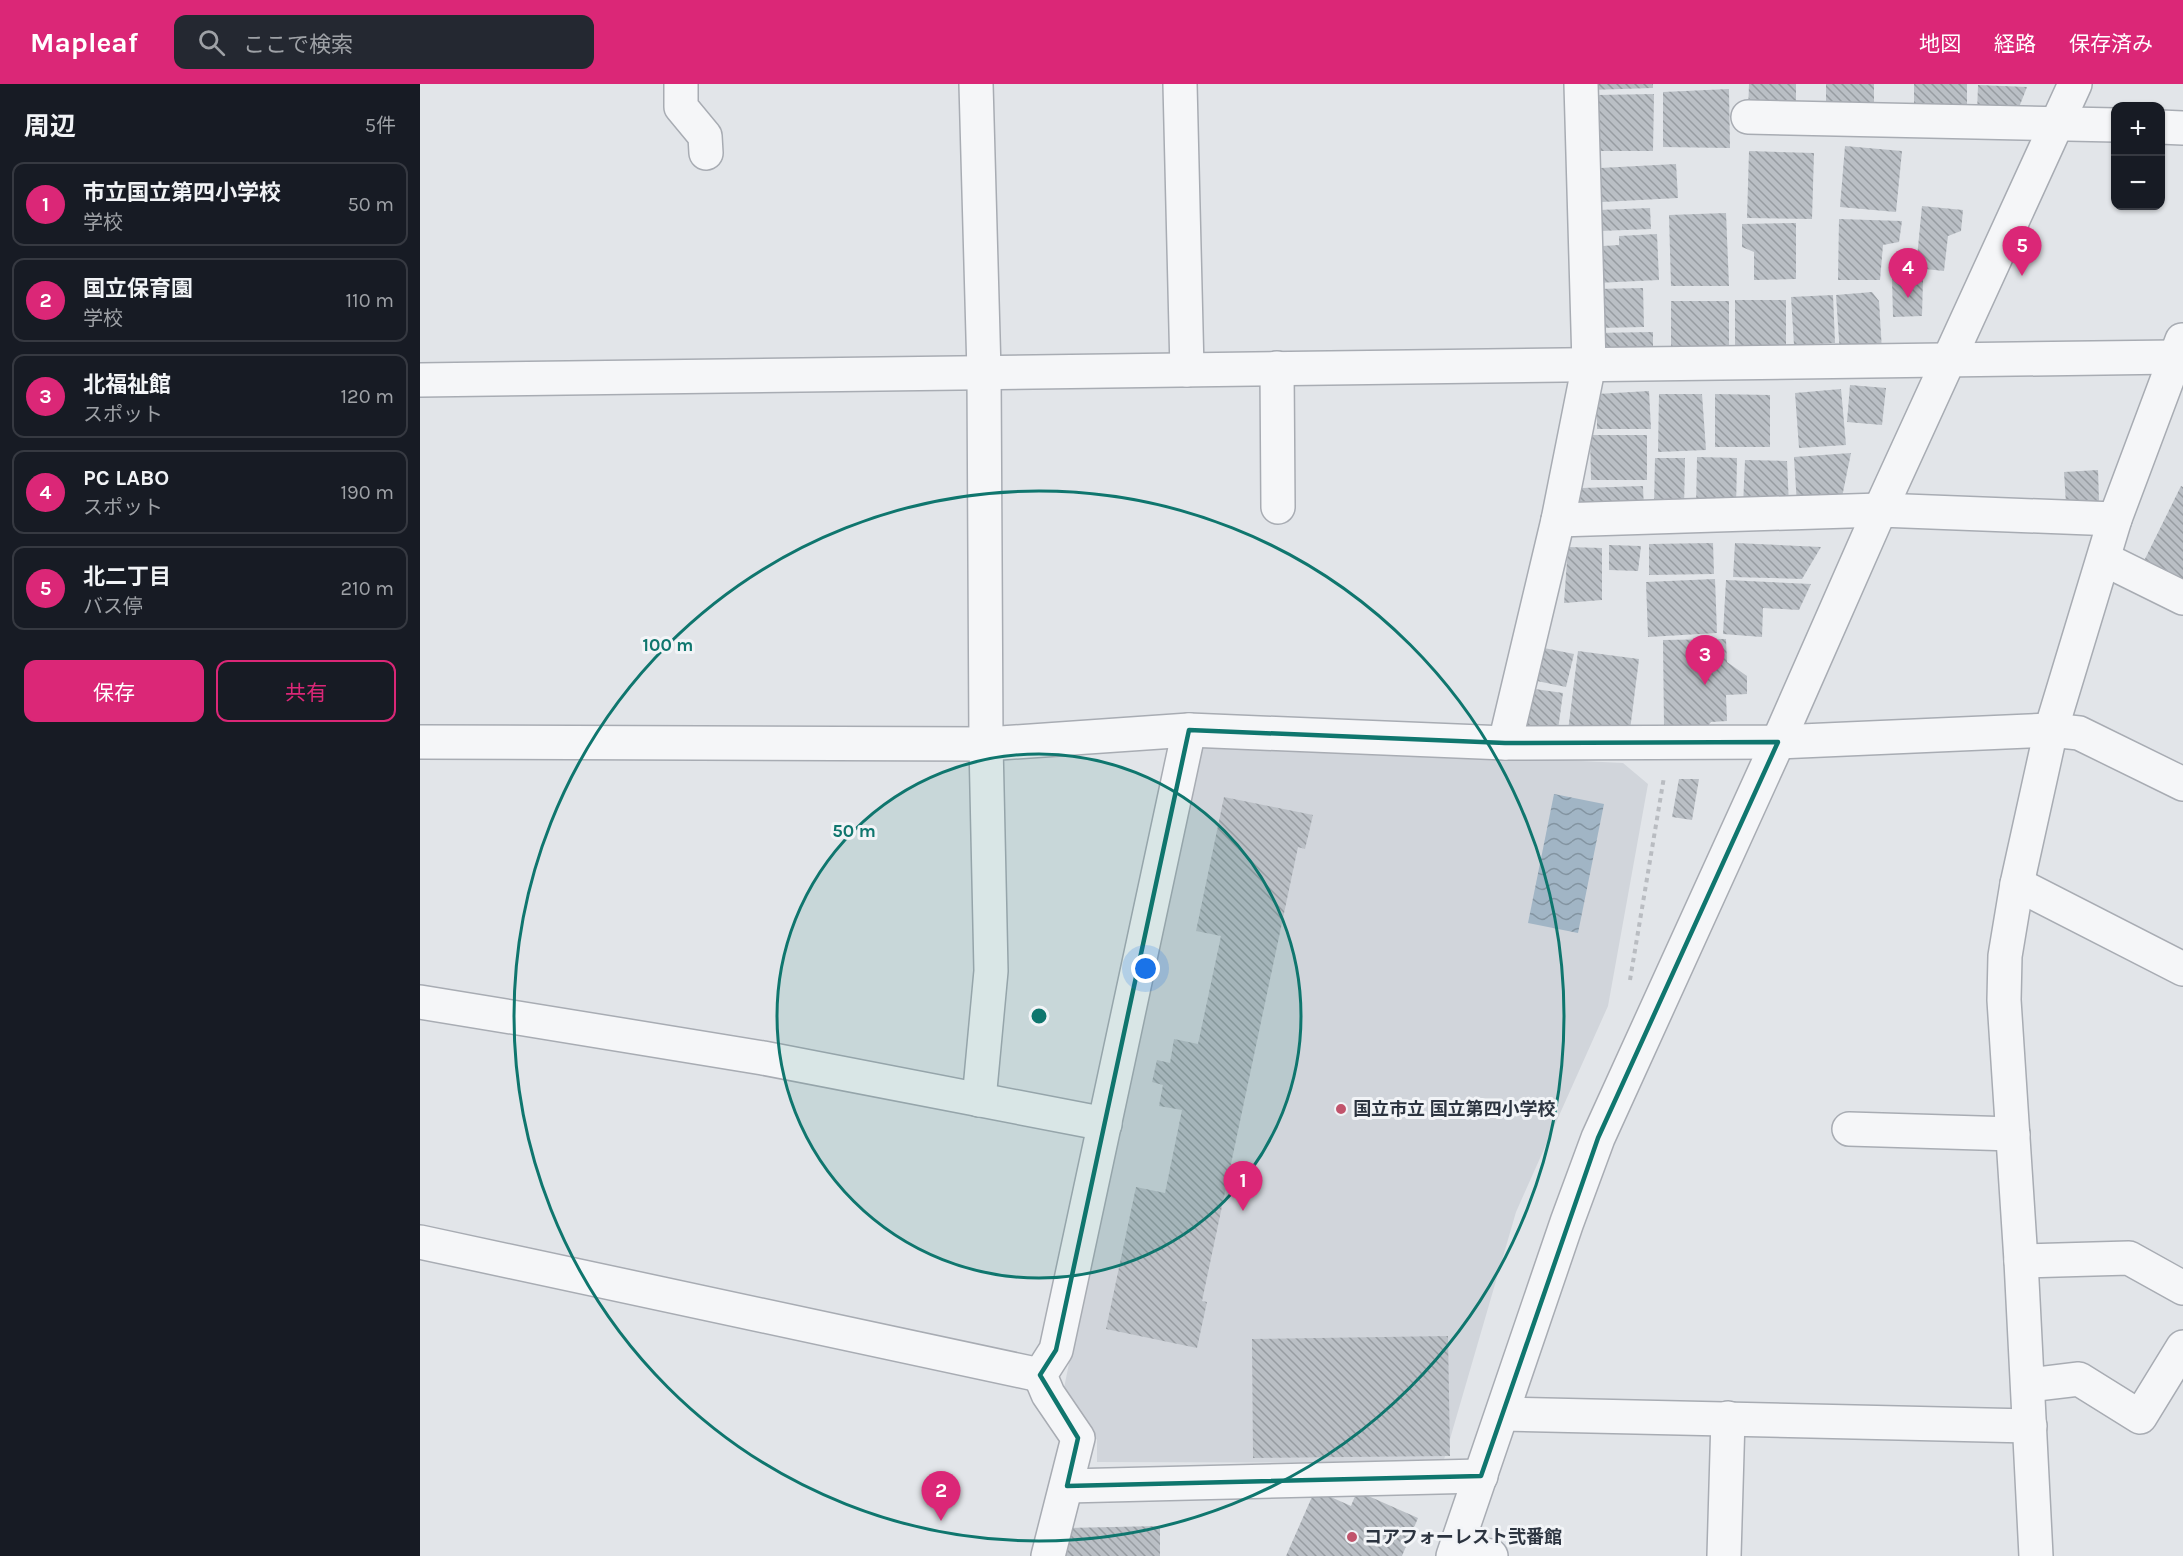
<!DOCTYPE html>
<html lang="ja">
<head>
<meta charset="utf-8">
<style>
	:root { --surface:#171b24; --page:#242831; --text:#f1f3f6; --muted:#9ea1a6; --line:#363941; --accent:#db2777 }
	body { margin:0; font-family:Karla,"Noto Sans JP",sans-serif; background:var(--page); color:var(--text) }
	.controls { position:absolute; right:18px; top:18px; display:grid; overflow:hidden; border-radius:12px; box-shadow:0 2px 4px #0004 }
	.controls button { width:54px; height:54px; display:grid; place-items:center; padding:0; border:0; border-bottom:2px solid var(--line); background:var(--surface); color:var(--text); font:30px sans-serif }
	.you { position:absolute; left:726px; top:885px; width:21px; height:21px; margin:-15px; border:4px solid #fff; border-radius:50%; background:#1a73e8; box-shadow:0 0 0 9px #1a73e833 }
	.badge { display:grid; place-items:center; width:39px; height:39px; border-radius:50%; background:var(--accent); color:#fff; font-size:20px; font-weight:700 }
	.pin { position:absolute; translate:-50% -50px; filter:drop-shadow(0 2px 3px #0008) }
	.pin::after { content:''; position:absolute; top:32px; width:21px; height:18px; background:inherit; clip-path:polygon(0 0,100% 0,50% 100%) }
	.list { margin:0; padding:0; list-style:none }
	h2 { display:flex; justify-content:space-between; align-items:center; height:78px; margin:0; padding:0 24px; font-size:26px }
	h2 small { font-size:20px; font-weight:400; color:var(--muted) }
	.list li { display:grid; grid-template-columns:39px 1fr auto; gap:18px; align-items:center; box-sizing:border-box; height:84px; margin:0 12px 12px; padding:0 12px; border:2px solid var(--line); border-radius:12px }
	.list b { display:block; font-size:22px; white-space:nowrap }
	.list p { margin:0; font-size:20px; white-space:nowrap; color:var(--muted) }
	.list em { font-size:20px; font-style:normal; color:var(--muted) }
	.actions { display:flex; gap:12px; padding:18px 24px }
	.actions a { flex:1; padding:14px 0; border:2px solid var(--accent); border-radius:12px; text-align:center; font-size:21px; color:var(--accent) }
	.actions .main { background:var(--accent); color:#fff }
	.icon { flex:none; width:33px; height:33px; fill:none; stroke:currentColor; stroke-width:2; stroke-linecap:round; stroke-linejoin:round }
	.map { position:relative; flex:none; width:1763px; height:1472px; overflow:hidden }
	header { display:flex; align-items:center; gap:36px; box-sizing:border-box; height:84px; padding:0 30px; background:var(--accent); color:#fff }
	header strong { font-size:28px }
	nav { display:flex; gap:33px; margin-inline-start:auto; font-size:21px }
	.search { width:420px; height:54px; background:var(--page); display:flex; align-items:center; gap:15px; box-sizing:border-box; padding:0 21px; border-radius:12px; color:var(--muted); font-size:22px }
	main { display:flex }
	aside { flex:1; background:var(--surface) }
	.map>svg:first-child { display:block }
</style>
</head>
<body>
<header>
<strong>Mapleaf</strong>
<div class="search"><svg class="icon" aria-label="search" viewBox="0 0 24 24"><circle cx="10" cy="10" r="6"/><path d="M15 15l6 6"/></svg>ここで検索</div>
<nav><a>地図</a><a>経路</a><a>保存済み</a></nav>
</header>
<main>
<aside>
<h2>周辺<small>5件</small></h2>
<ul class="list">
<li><span class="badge">1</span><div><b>市立国立第四小学校</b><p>学校</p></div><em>50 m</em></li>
<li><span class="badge">2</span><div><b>国立保育園</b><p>学校</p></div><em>110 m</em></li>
<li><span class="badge">3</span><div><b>北福祉館</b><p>スポット</p></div><em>120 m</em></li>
<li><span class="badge">4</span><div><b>PC LABO</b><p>スポット</p></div><em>190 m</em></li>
<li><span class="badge">5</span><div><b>北二丁目</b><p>バス停</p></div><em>210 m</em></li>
</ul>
<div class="actions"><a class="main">保存</a><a>共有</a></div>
</aside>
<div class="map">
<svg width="1763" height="1472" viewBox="0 0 1763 1472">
	<defs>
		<pattern id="water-waves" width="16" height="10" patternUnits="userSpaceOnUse" patternTransform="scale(1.5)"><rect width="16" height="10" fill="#a1b5c5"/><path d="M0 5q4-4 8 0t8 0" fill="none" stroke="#8394a1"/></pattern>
		<pattern id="building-back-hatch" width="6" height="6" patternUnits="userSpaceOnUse" patternTransform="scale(1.5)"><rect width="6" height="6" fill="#babfc5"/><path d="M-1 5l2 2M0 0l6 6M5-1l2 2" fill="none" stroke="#979ca1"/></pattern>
	</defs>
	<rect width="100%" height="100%" fill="#e2e5e9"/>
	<path fill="#d1d5db" d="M775,659L1203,679L1228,700L1188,922L1096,1128L1023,1379L677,1378V1356L644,1304Z"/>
	<path fill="url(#water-waves)" d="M1134,710L1184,720L1158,849L1108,839Z"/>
	<g fill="url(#building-back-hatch)">
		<path d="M1169,0H1233V4L1169,6Z"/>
		<path d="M1329,0H1376V29H1328Z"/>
		<path d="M1406,0H1454V29L1406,30Z"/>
		<path d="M1494,0H1547V30L1494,29Z"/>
		<path d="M1558,1L1607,3L1596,31L1557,30Z"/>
		<path d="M1309,5L1310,64L1243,63V8Z"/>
		<path d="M1234,10L1233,67H1176L1177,11Z"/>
		<path d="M1425,62L1482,67L1476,128L1420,123Z"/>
		<path d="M1329,67L1394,69L1392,135L1327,134Z"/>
		<path d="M1256,80L1258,114L1182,118L1180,84Z"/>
		<path d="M1502,122L1543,126L1541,147L1528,152L1524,187L1496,184Z"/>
		<path d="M1230,124L1231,145L1180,147L1179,126Z"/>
		<path d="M1306,129L1309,202H1251L1249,131Z"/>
		<path d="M1419,135L1482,137L1479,158L1463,161L1460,196H1418Z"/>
		<path d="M1376,139V195L1334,196V168L1322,163V140Z"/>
		<path d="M1237,150L1239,196L1176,199L1175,179L1184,178L1183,162L1199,161V152Z"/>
		<path d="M1472,194L1503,195L1502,232L1473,233Z"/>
		<path d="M1223,204L1224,243L1178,244L1176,205Z"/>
		<path d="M1452,208L1459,217L1462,267L1420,270L1416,211Z"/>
		<path d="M1413,211L1415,259L1374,261L1371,213Z"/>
		<path d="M1315,216H1366V269L1315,270Z"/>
		<rect x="1251" y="217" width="58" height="54"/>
		<path d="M1233,248V276H1175V249Z"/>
		<path d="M1430,301L1466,304L1462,341L1427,338Z"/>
		<path d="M1421,305L1426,361L1379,364L1375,309Z"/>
		<path d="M1229,307L1231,345H1177V310Z"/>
		<path d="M1239,310H1282L1286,366L1238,368Z"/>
		<path d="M1295,310L1350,311V363H1295Z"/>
		<path d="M1170,351H1227V396H1171Z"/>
		<path d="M1431,369L1421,418L1377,421L1374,373Z"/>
		<path d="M1277,373L1317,374L1316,425L1276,424Z"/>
		<path d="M1235,374H1265L1264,425L1234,424Z"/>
		<path d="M1325,376L1367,377L1369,422H1323Z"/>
		<path d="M1678,386L1679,418L1646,420L1644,388Z"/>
		<path d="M1223,402L1224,428L1156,431L1162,404Z"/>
		<path d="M1761,402L1763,403V504L1721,483Z"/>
		<path d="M1293,459L1294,490L1229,491V460Z"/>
		<path d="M1315,459L1401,463L1382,495L1313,493Z"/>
		<path d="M1189,461L1221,462L1218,487L1189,486Z"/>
		<path d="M1148,463L1182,464V516L1144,519Z"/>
		<path d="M1295,495L1297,549L1228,553L1226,498Z"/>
		<path d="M1306,496L1391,500L1379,526L1343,524L1342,553L1303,550Z"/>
		<path d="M1306,555L1307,578L1327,592V610L1306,611L1307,637L1291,638L1281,651L1244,644L1243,556Z"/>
		<path d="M1124,564L1154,570L1146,603L1117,597Z"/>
		<path d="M1158,567L1219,575L1209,654L1148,647Z"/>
		<path d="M1108,604L1143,609L1137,653L1102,648Z"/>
		<path d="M1259,695H1279L1272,736L1252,733Z"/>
		<path d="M804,713L893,731L885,765L878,763L782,1217L787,1218L777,1264L686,1245L716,1103L745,1109L762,1026L739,1022L743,1001L732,998L737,976L750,979L754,955L778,960L801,852L776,847Z"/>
		<path d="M1028,1252L1030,1372L833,1374L832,1255Z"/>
		<path d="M895,1406L931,1422L937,1407L998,1434L982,1472H866Z"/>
		<path d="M740,1442V1472H646V1444Z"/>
	</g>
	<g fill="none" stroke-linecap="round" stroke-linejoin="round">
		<defs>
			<g id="minor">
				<path d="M261,0V23L285,52L286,69"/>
				<path d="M556,0L564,288L566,660L571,887L559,1016"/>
				<path d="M760,0L767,286"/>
				<path d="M1328,33L1696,41"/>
				<path d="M1740,43L1763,44"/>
				<path d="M857,284L858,423"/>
				<path d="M0,296L1755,273L1763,277"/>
				<path d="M1138,436L1460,426L1695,435"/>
				<path d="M1684,475L1763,514"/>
				<path d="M0,658L566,660L769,646L1085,659L1358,658L1631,646L1659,649L1763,700"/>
				<path d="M1085,659L1138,436L1169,280L1161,0"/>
				<path d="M1597,800L1763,885"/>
				<path d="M0,918L343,974L685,1040"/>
				<path d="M1429,1045L1593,1050"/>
				<path d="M0,1158L620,1291"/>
				<path d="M1601,1177L1709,1174L1763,1204"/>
				<path d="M1608,1301L1659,1295L1720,1333L1763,1263"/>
				<path d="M1083,1330L1610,1342"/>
				<path d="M647,1402L1061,1392"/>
				<path d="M1035,1468L1071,1472"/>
				<path d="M628,1472L658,1354L628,1310L620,1291L636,1266L769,646"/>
				<path d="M1033,1472L1147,1138L1178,1054L1358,658L1460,426L1655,0"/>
				<path d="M1304,1472L1308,1334"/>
				<path d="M1616,1472L1601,1177L1584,916L1585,872L1597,800L1631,646L1695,435L1762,256"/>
			</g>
		</defs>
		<use href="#minor" stroke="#a8acb3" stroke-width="36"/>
		<path stroke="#b9bcc1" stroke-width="4" stroke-dasharray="4.5 4.5" stroke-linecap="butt" d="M1210,896L1244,693"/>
		<use href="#minor" stroke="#f5f6f8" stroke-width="33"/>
	</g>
	<path fill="none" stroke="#0f766e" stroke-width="4.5" stroke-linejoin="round" d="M769,646L1085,659L1358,658L1178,1054L1061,1392L647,1402L658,1354L620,1291L636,1266Z"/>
	<circle cx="619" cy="932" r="262" fill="#0f766e" fill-opacity=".12"/>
	<g fill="none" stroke="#0f766e" stroke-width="3">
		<circle cx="619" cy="932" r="262"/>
		<circle cx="619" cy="932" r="525"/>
	</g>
	<g fill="#c1546c" stroke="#f2f4f7" stroke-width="2">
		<circle cx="921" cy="1025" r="6"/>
		<circle cx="932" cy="1453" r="6"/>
	</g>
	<g text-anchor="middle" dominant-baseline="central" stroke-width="6" stroke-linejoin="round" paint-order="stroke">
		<g font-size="18" font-weight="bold" fill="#2c3440" stroke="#f2f4f7" text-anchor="start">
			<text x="933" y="1025">国立市立 国立第四小学校</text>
			<text x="944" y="1453">コアフォーレスト弐番館</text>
		</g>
	</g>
	<circle cx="619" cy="932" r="9" fill="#0f766e" stroke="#f2f4f7" stroke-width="3"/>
	<g font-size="18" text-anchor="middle" font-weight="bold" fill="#0f766e" stroke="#f2f4f7" stroke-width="6" stroke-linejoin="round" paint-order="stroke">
		<text x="248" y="567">100 m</text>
		<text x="434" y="753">50 m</text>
	</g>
</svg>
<div class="controls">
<button>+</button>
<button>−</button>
</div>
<div class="you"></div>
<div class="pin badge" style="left:823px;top:1127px">1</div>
<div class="pin badge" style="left:521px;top:1437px">2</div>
<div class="pin badge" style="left:1285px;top:601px">3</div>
<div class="pin badge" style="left:1488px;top:214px">4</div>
<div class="pin badge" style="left:1602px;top:192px">5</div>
</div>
</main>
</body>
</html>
